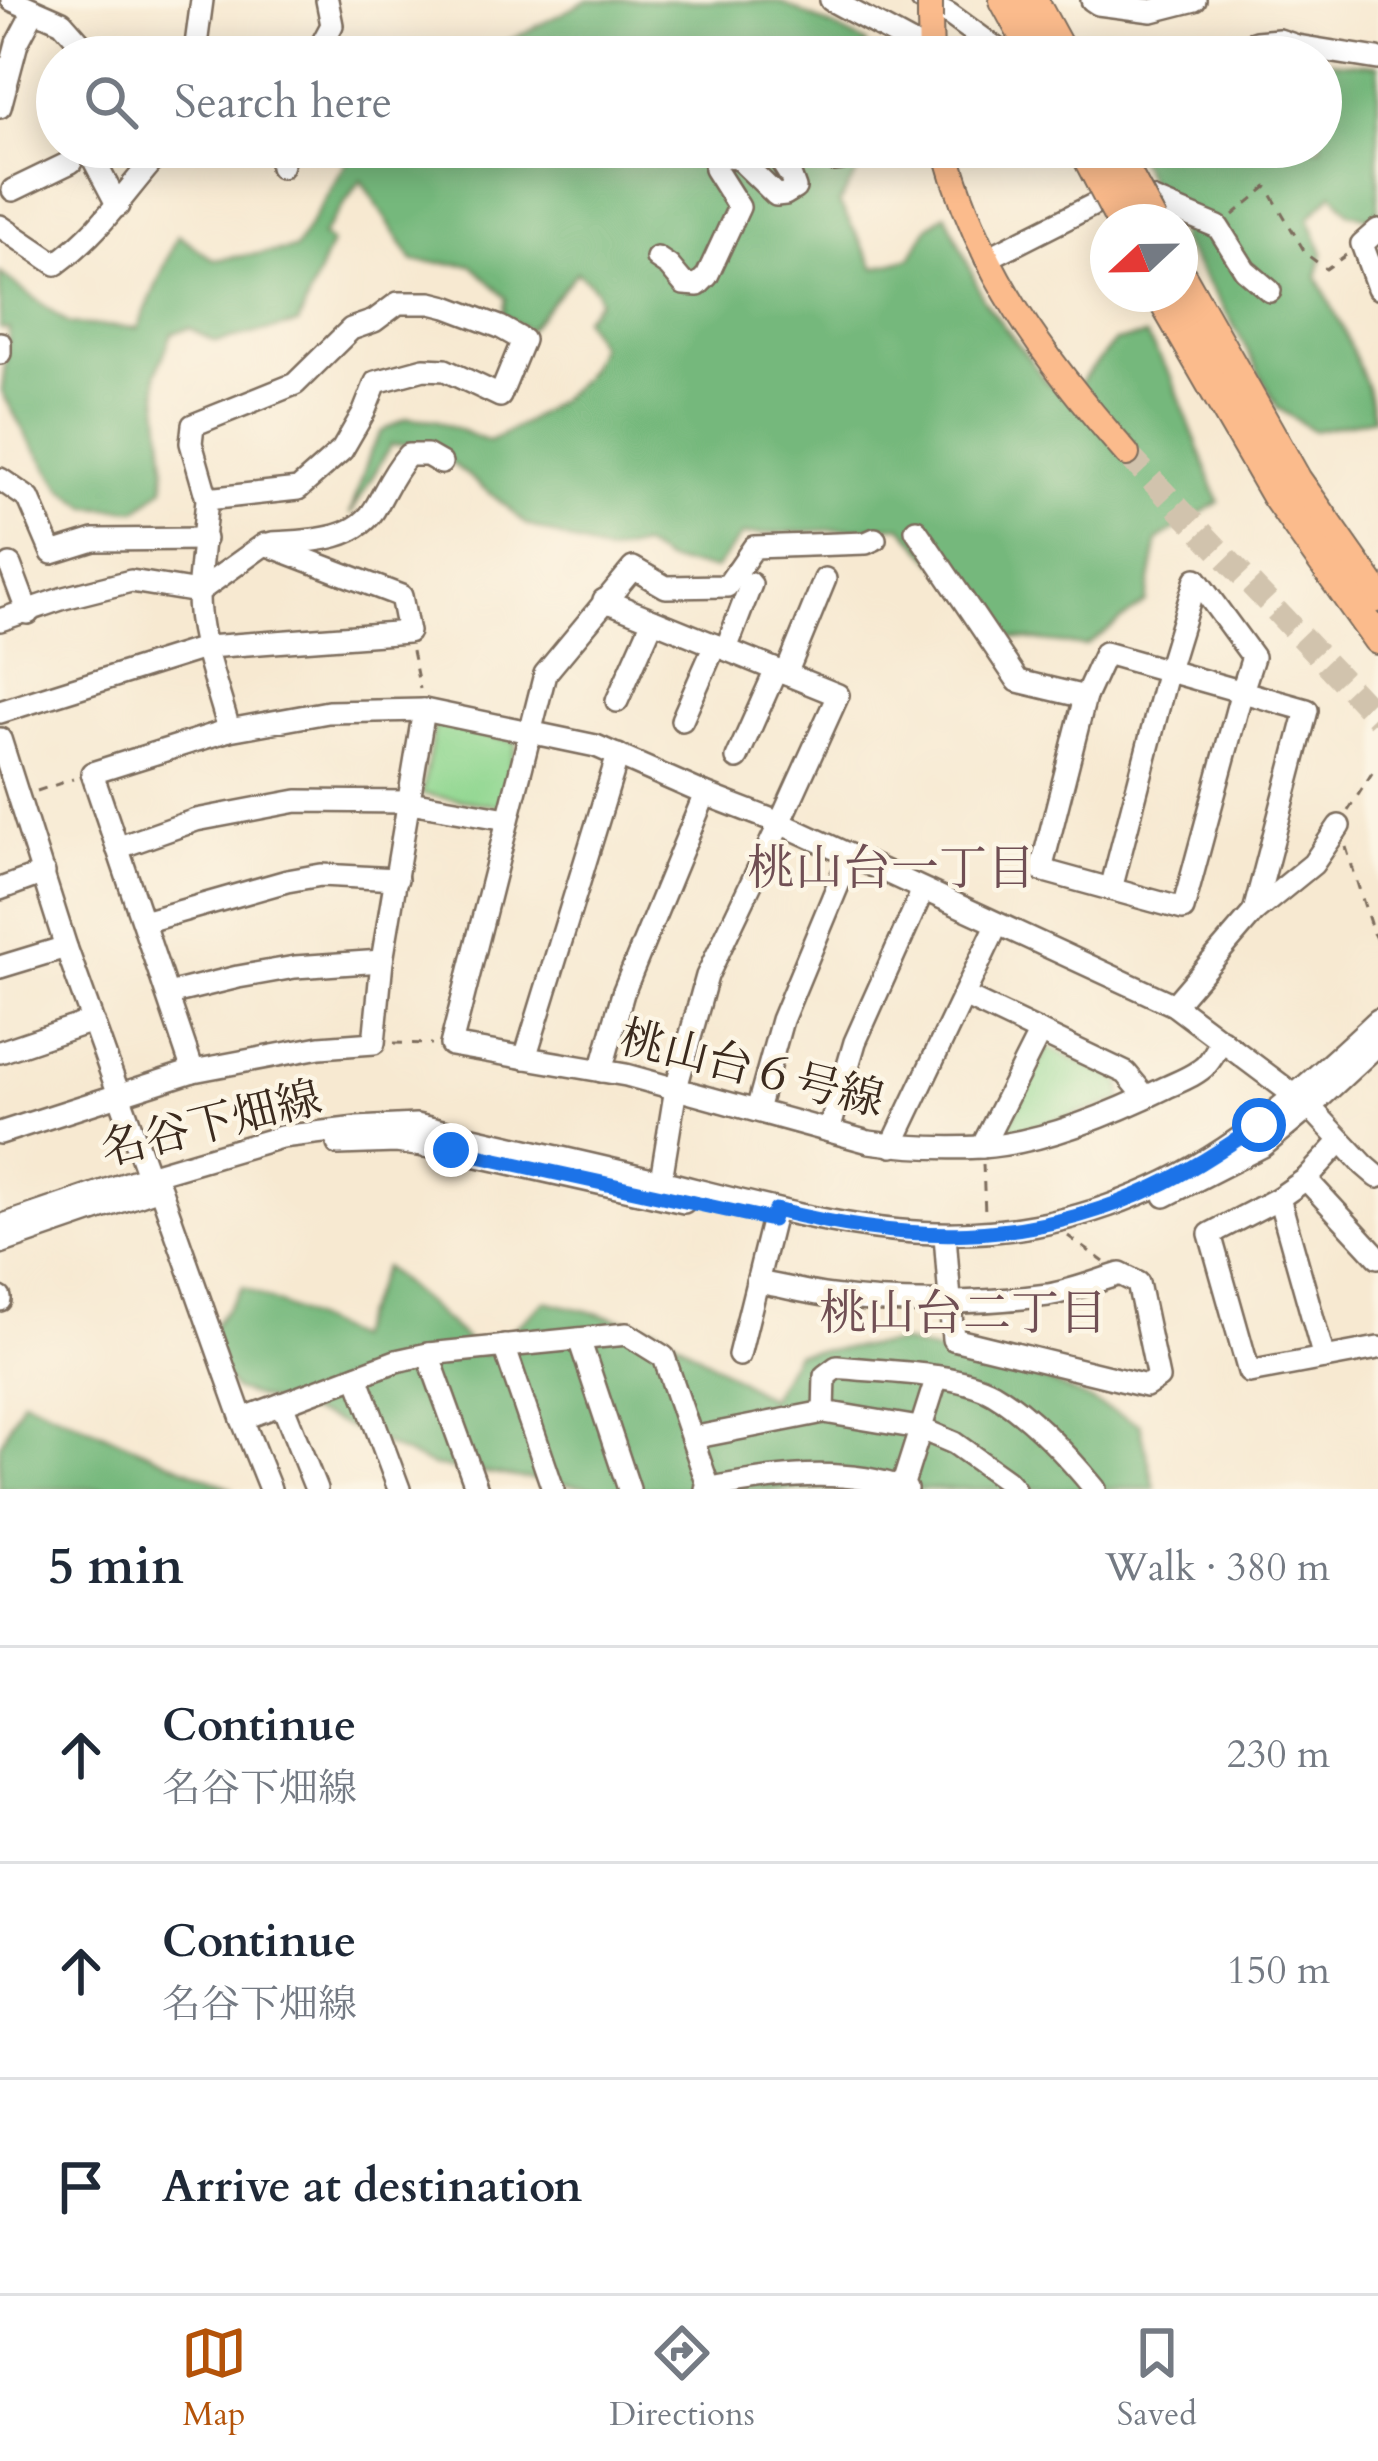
<!DOCTYPE html>
<html lang="en">
<head>
<meta charset="utf-8">
<style>
	:root { --surface:#fff; --page:#f2f2f3; --text:#1f2937; --muted:#747a83; --line:#e0e1e3; --accent:#b45309 }
	body { margin:0; font-family:Cardo,"Noto Serif JP",serif; background:var(--page); color:var(--text) }
	.compass { position:absolute; left:1090px; top:204px; width:108px; height:108px; border-radius:50%; background:var(--surface); box-shadow:0 6px 30px #0003; rotate:248deg }
	.stop { position:absolute; width:36px; height:36px; margin:-27px; border:9px solid #1a73e8; border-radius:50%; background:#fff }
	.stop.end { background:#1a73e8; border-color:#fff; box-shadow:0 3px 12px #0008 }
	.list { margin:0; padding:0; list-style:none }
	h2 { display:flex; justify-content:space-between; align-items:center; height:156px; margin:0; padding:0 48px; font-size:51px }
	h2 small { font-size:39px; font-weight:400; color:var(--muted) }
	.list li { display:grid; grid-template-columns:78px 1fr auto; gap:36px; align-items:center; box-sizing:border-box; height:216px; padding:0 48px; border-top:3px solid var(--line) }
	.list b { display:block; font-size:45px; white-space:nowrap }
	.list p { margin:0; font-size:39px; white-space:nowrap; color:var(--muted) }
	.list em { font-size:39px; font-style:normal; color:var(--muted) }
	.icon { flex:none; width:66px; height:66px; fill:none; stroke:currentColor; stroke-width:2; stroke-linecap:round; stroke-linejoin:round }
	.map { position:relative; flex:none; width:1378px; height:1489px; overflow:hidden }
	.search { position:absolute; background:var(--surface); box-shadow:0 6px 30px #0003; left:36px; right:36px; top:36px; height:132px; display:flex; align-items:center; gap:30px; box-sizing:border-box; padding:0 42px; border-radius:66px; color:var(--muted); font-size:45px }
	.sheet { height:804px; background:var(--surface) }
	nav { display:flex; justify-content:space-around; align-items:center; box-sizing:border-box; height:168px; border-top:3px solid var(--line); background:var(--surface); font-size:33px; color:var(--muted) }
	nav a { display:grid; justify-items:center; gap:6px }
	nav .on { color:var(--accent) }
	.map>svg:first-child { display:block }
</style>
</head>
<body>
<div class="map">
<svg width="1378" height="1489" viewBox="0 0 1378 1489">
	<rect width="100%" height="100%" fill="#fcf5e5"/>
	<filter id="ink" filterUnits="userSpaceOnUse"><feTurbulence type="fractalNoise" baseFrequency=".00833" numOctaves="2"/><feDisplacementMap in="SourceGraphic" scale="24" xChannelSelector="R" yChannelSelector="G"/><feConvolveMatrix kernelMatrix="1 2 1 2 8 2 1 2 1" color-interpolation-filters="sRGB"/></filter>
	<filter id="wash" filterUnits="userSpaceOnUse"><feTurbulence type="fractalNoise" baseFrequency=".004" numOctaves="4" result="noise"/><feDisplacementMap in="SourceGraphic" scale="48" xChannelSelector="R" yChannelSelector="G"/><feGaussianBlur stdDeviation="2.7" result="paint"/><feColorMatrix in="noise" values="0 0 0 0 0 0 0 0 0 0 0 0 0 0 0 0 0 1.4 0 .05"/><feComposite in="paint" operator="in"/></filter>
	<g filter="url(#wash)">
		<rect width="100%" height="100%" fill="#f7e9d1"/>
		<g fill="#91d791" stroke="#668058" stroke-width="3">
			<path d="M435,724L517,742L499,806L422,794Z"/>
			<path d="M1047,1047L1121,1081L1122,1101L1004,1135Z"/>
		</g>
		<g fill="#74b87b" stroke="#58714c" stroke-width="3">
			<path d="M588,0L780,2L866,43L867,57H477Z"/>
			<path d="M1321,61L1378,65V219L1349,213L1333,193L1309,218L1323,253L1317,277L1342,327L1367,388L1374,418L1314,431L1278,408L1230,318L1180,240V222H1169L1135,152L1144,147H1321Z"/>
			<path d="M356,147H868V154L839,203L875,268L911,258L928,227L946,214L984,301L1049,385L1079,384L1115,341L1146,336L1171,376L1219,502L1158,540L1146,602L1086,646L1006,637L901,526L742,535L715,569L668,562L641,546L607,554L525,524L506,506L443,456L414,444L391,445L350,515L371,450L381,432L407,418L436,420L489,442C519,427 565,400 586,373C592,365 595,354 599,345L583,318L599,301L596,289L577,272L528,330L503,315L506,298L472,265L413,261L361,180L322,236L331,243L298,324L216,342L190,328L172,333L156,374L165,465L164,487L137,510L88,507L63,489L27,437L2,392L9,329L0,328V273L69,324L138,328L178,235L214,260L295,249Z"/>
			<path d="M384,1267L484,1355L545,1301L657,1328L769,1399L796,1353L903,1343L1052,1383L1140,1424L1155,1489H606L432,1466L330,1419L235,1390L200,1344L243,1287L353,1338Z"/>
			<path d="M23,1399L233,1489H0V1445Z"/>
		</g>
	</g>
	<g filter="url(#ink)">
		<g fill="none" stroke-linecap="round" stroke-linejoin="round">
			<path stroke="#d1c3ad" stroke-width="24" stroke-dasharray="24 12" stroke-linecap="butt" d="M1127,454L1378,718"/>
			<defs>
				<g id="minor">
					<path d="M12,0L62,22L93,57"/>
					<path d="M831,0L931,54L942,57"/>
					<path d="M922,0L949,14L1008,57"/>
					<path d="M1092,0L1098,4L1152,11L1195,0"/>
					<path d="M196,45L208,56L252,54L283,57"/>
					<path d="M191,57L196,45L202,0"/>
					<path d="M315,57L332,25L327,0"/>
					<path d="M1152,57L1173,49L1185,57"/>
					<path d="M1212,57L1256,42L1279,40L1297,46L1378,59"/>
					<path d="M0,107L17,43L34,11"/>
					<path d="M87,147L118,206"/>
					<path d="M820,147L833,160L842,159L847,147"/>
					<path d="M281,167L288,147"/>
					<path d="M13,190L71,162"/>
					<path d="M0,226L56,264C105,228 126,189 165,147"/>
					<path d="M1378,230L1362,244L1378,288"/>
					<path d="M657,258L669,266L684,284L698,285L707,276L739,207L715,169L718,160L727,155L740,160L776,195L785,194L795,188L791,177L772,147"/>
					<path d="M986,259L1095,204L1123,196L1151,199L1218,227L1245,270L1270,291"/>
					<path d="M0,343V353"/>
					<path d="M0,479L29,499L52,553L94,540L205,539"/>
					<path d="M916,530L1018,681L1085,697"/>
					<path d="M875,539L866,543L754,547L727,586L666,587L633,568L545,674L451,1045L626,1075L869,1142C904,1147 944,1149 981,1147C1042,1143 1112,1114 1167,1087C1180,1081 1197,1075 1207,1064C1213,1057 1218,1047 1222,1040"/>
					<path d="M272,543C308,541 358,542 377,505C387,487 394,471 408,455H427L441,463"/>
					<path d="M10,565L28,613"/>
					<path d="M198,592L207,499L191,443L193,425L295,384L351,329L374,321L398,303H431L447,307L500,327L523,340L500,396L445,370L424,369L376,382L364,412L342,450L298,489L207,499"/>
					<path d="M604,600L838,695L780,823L1174,1005L1310,1107L1364,1165L1378,1177"/>
					<path d="M0,620L64,598L131,581L198,592C197,637 218,687 229,730"/>
					<path d="M726,649L751,584"/>
					<path d="M786,674L825,579"/>
					<path d="M617,701L653,620"/>
					<path d="M0,712L207,647L408,632L401,596L265,544L198,592"/>
					<path d="M682,720L715,645"/>
					<path d="M0,739L66,947L153,1189"/>
					<path d="M737,758L776,670"/>
					<path d="M117,848L196,820L297,801L410,802L507,819"/>
					<path d="M0,889L44,873"/>
					<path d="M1111,889L1168,670L1196,579L1253,657L1242,691L1183,909L1041,870L1085,697L1105,653C1172,672 1240,691 1307,710L1254,912"/>
					<path d="M143,922L287,881L321,875L397,879"/>
					<path d="M0,967L66,947"/>
					<path d="M168,994L238,977L295,967L382,961"/>
					<path d="M964,996L1126,1073L1146,1097"/>
					<path d="M1174,1005L1254,912L1313,864L1339,826"/>
					<path d="M0,1052L92,1021"/>
					<path d="M525,1058L618,755"/>
					<path d="M193,1071L92,773L229,730L328,712L424,710L596,746L705,794L780,823L707,976L676,1088L659,1192"/>
					<path d="M601,1071L623,993L705,794"/>
					<path d="M757,1110L782,1020L850,856"/>
					<path d="M829,1131L855,1042L923,890"/>
					<path d="M0,1133L193,1071L320,1047L374,1043L382,961L424,710"/>
					<path d="M1341,1141L1306,1179L1279,1198L1210,1234L1249,1372L1378,1348"/>
					<path d="M338,1144L396,1142L451,1150L684,1202"/>
					<path d="M892,1146L997,925"/>
					<path d="M982,1147L1040,1032"/>
					<path d="M1306,1179L1378,1257"/>
					<path d="M160,1188L242,1419L270,1489"/>
					<path d="M1165,1196L1263,1146L1310,1107L1378,1044"/>
					<path d="M1279,1198L1324,1358"/>
					<path d="M0,1226L148,1176L281,1137L357,1128L416,1125C499,1144 582,1162 664,1182C842,1226 975,1268 1153,1188C1241,1149 1309,1084 1378,1020"/>
					<path d="M0,1243L151,1191"/>
					<path d="M757,1282C782,1286 806,1293 831,1296C898,1305 980,1304 1048,1295C1072,1291 1097,1281 1120,1274L1138,1283L1158,1378L1146,1386L953,1339L945,1235"/>
					<path d="M0,1298V1300"/>
					<path d="M579,1339L629,1489"/>
					<path d="M504,1346L553,1489"/>
					<path d="M428,1354L477,1489"/>
					<path d="M739,1355L775,1210"/>
					<path d="M357,1376L399,1489"/>
					<path d="M282,1404L316,1489"/>
					<path d="M824,1412L825,1376L837,1367C881,1372 955,1372 993,1393C1030,1415 1068,1456 1095,1489"/>
					<path d="M242,1419L396,1361L428,1354L627,1334L664,1357L709,1488"/>
					<path d="M692,1438L824,1412L919,1428L954,1443L1006,1480L1014,1489"/>
					<path d="M902,1487L937,1377"/>
					<path d="M706,1489C772,1476 841,1466 906,1489"/>
				</g>
				<g id="major">
					<path d="M930,19L931,57"/>
					<path d="M945,147C979,273 1043,357 1127,454"/>
				</g>
				<g id="highway">
					<path d="M1005,0L1036,57"/>
					<path d="M1032,0L1063,57"/>
					<path d="M1180,275L1296,480L1378,597"/>
					<path d="M1160,294L1276,495L1378,639"/>
				</g>
			</defs>
			<use href="#minor" stroke="#7d6d5d" stroke-width="26"/>
			<use href="#major" stroke="#7d6d5d" stroke-width="28"/>
			<use href="#highway" stroke="#7d6d5d" stroke-width="34"/>
			<g stroke="#7d6d5d" stroke-width="3" stroke-dasharray="9 9" stroke-linecap="butt">
				<path d="M1233,215L1267,187L1306,254L1326,269L1346,255"/>
				<path d="M412,651L420,689"/>
				<path d="M37,791L73,779"/>
				<path d="M1348,811L1372,773"/>
				<path d="M1346,847L1373,933L1378,942"/>
				<path d="M394,1043L432,1044"/>
				<path d="M983,1164L985,1214"/>
				<path d="M1068,1236L1104,1262"/>
			</g>
			<use href="#minor" stroke="#fff" stroke-width="21"/>
			<use href="#major" stroke="#fbbb8c" stroke-width="24"/>
			<use href="#highway" stroke="#fbbb8c" stroke-width="30"/>
			<defs>
				<path id="major-bridge" d="M930,0V19"/>
				<g id="highway-bridge">
					<path d="M1083,147L1122,222"/>
					<path d="M1112,147L1152,222"/>
				</g>
			</defs>
			<use href="#major-bridge" stroke="#7d6d5d" stroke-width="28" stroke-linecap="butt"/>
			<use href="#highway-bridge" stroke="#7d6d5d" stroke-width="34" stroke-linecap="butt"/>
			<use href="#major-bridge" stroke="#fbbb8c" stroke-width="24"/>
			<use href="#highway-bridge" stroke="#fbbb8c" stroke-width="30"/>
		</g>
	</g>
	<g fill="none" stroke-linecap="round" stroke-linejoin="round" filter="url(#ink)">
		<path stroke="#1a73e8" stroke-width="15" d="M451,1150L772,1220L775,1210C908,1243 1028,1247 1155,1187C1192,1170 1225,1147 1259,1125"/>
	</g>
	<g text-anchor="middle" dominant-baseline="central" stroke-width="9" stroke-linejoin="round" paint-order="stroke">
		<g font-size="45" fill="#3b2a1e" stroke="#fcf5e5">
			<text transform="translate(752 1069) rotate(14)">桃山台６号線</text>
			<text transform="translate(211 1124) rotate(-14)">名谷下畑線</text>
		</g>
		<g font-size="48" fill="#704f54" stroke="#fcf5e5">
			<text x="891" y="868">桃山台一丁目</text>
			<text x="963" y="1313">桃山台二丁目</text>
		</g>
	</g>
</svg>
<svg class="compass" viewBox="-18 -18 36 36"><path d="M0-13l5 13h-10z" fill="#e53935"/><path d="M0 13l5-13h-10z" fill="#747a83"/></svg>
<div class="stop" style="left:1259px;top:1125px"></div>
<div class="stop end" style="left:451px;top:1150px"></div>
<div class="search"><svg class="icon" aria-label="search" viewBox="0 0 24 24"><circle cx="10" cy="10" r="6"/><path d="M15 15l6 6"/></svg>Search here</div>
</div>
<section class="sheet">
<h2>5 min<small>Walk · 380 m</small></h2>
<ul class="list">
<li><svg class="icon" aria-label="ahead" viewBox="0 0 24 24"><path d="M12 20V5M6 11l6-6 6 6"/></svg><div><b>Continue</b><p>名谷下畑線</p></div><em>230 m</em></li>
<li><svg class="icon" aria-label="ahead" viewBox="0 0 24 24"><path d="M12 20V5M6 11l6-6 6 6"/></svg><div><b>Continue</b><p>名谷下畑線</p></div><em>150 m</em></li>
<li><svg class="icon" aria-label="arrive" viewBox="0 0 24 24"><path d="M6 21V4h12l-3 4 3 4H6"/></svg><div><b>Arrive at destination</b></div></li>
</ul>
</section>
<nav>
<a class="on"><svg class="icon" aria-label="map" viewBox="0 0 24 24"><path d="M3 6l6-2 6 2 6-2v14l-6 2-6-2-6 2zM9 4v14M15 6v14"/></svg>Map</a>
<a><svg class="icon" aria-label="directions" viewBox="0 0 24 24"><path d="M12 3l9 9-9 9-9-9zM9 14v-3h6M13 9l2 2-2 2"/></svg>Directions</a>
<a><svg class="icon" aria-label="saved" viewBox="0 0 24 24"><path d="M7 4h10v16l-5-4-5 4z"/></svg>Saved</a>
</nav>
</body>
</html>
